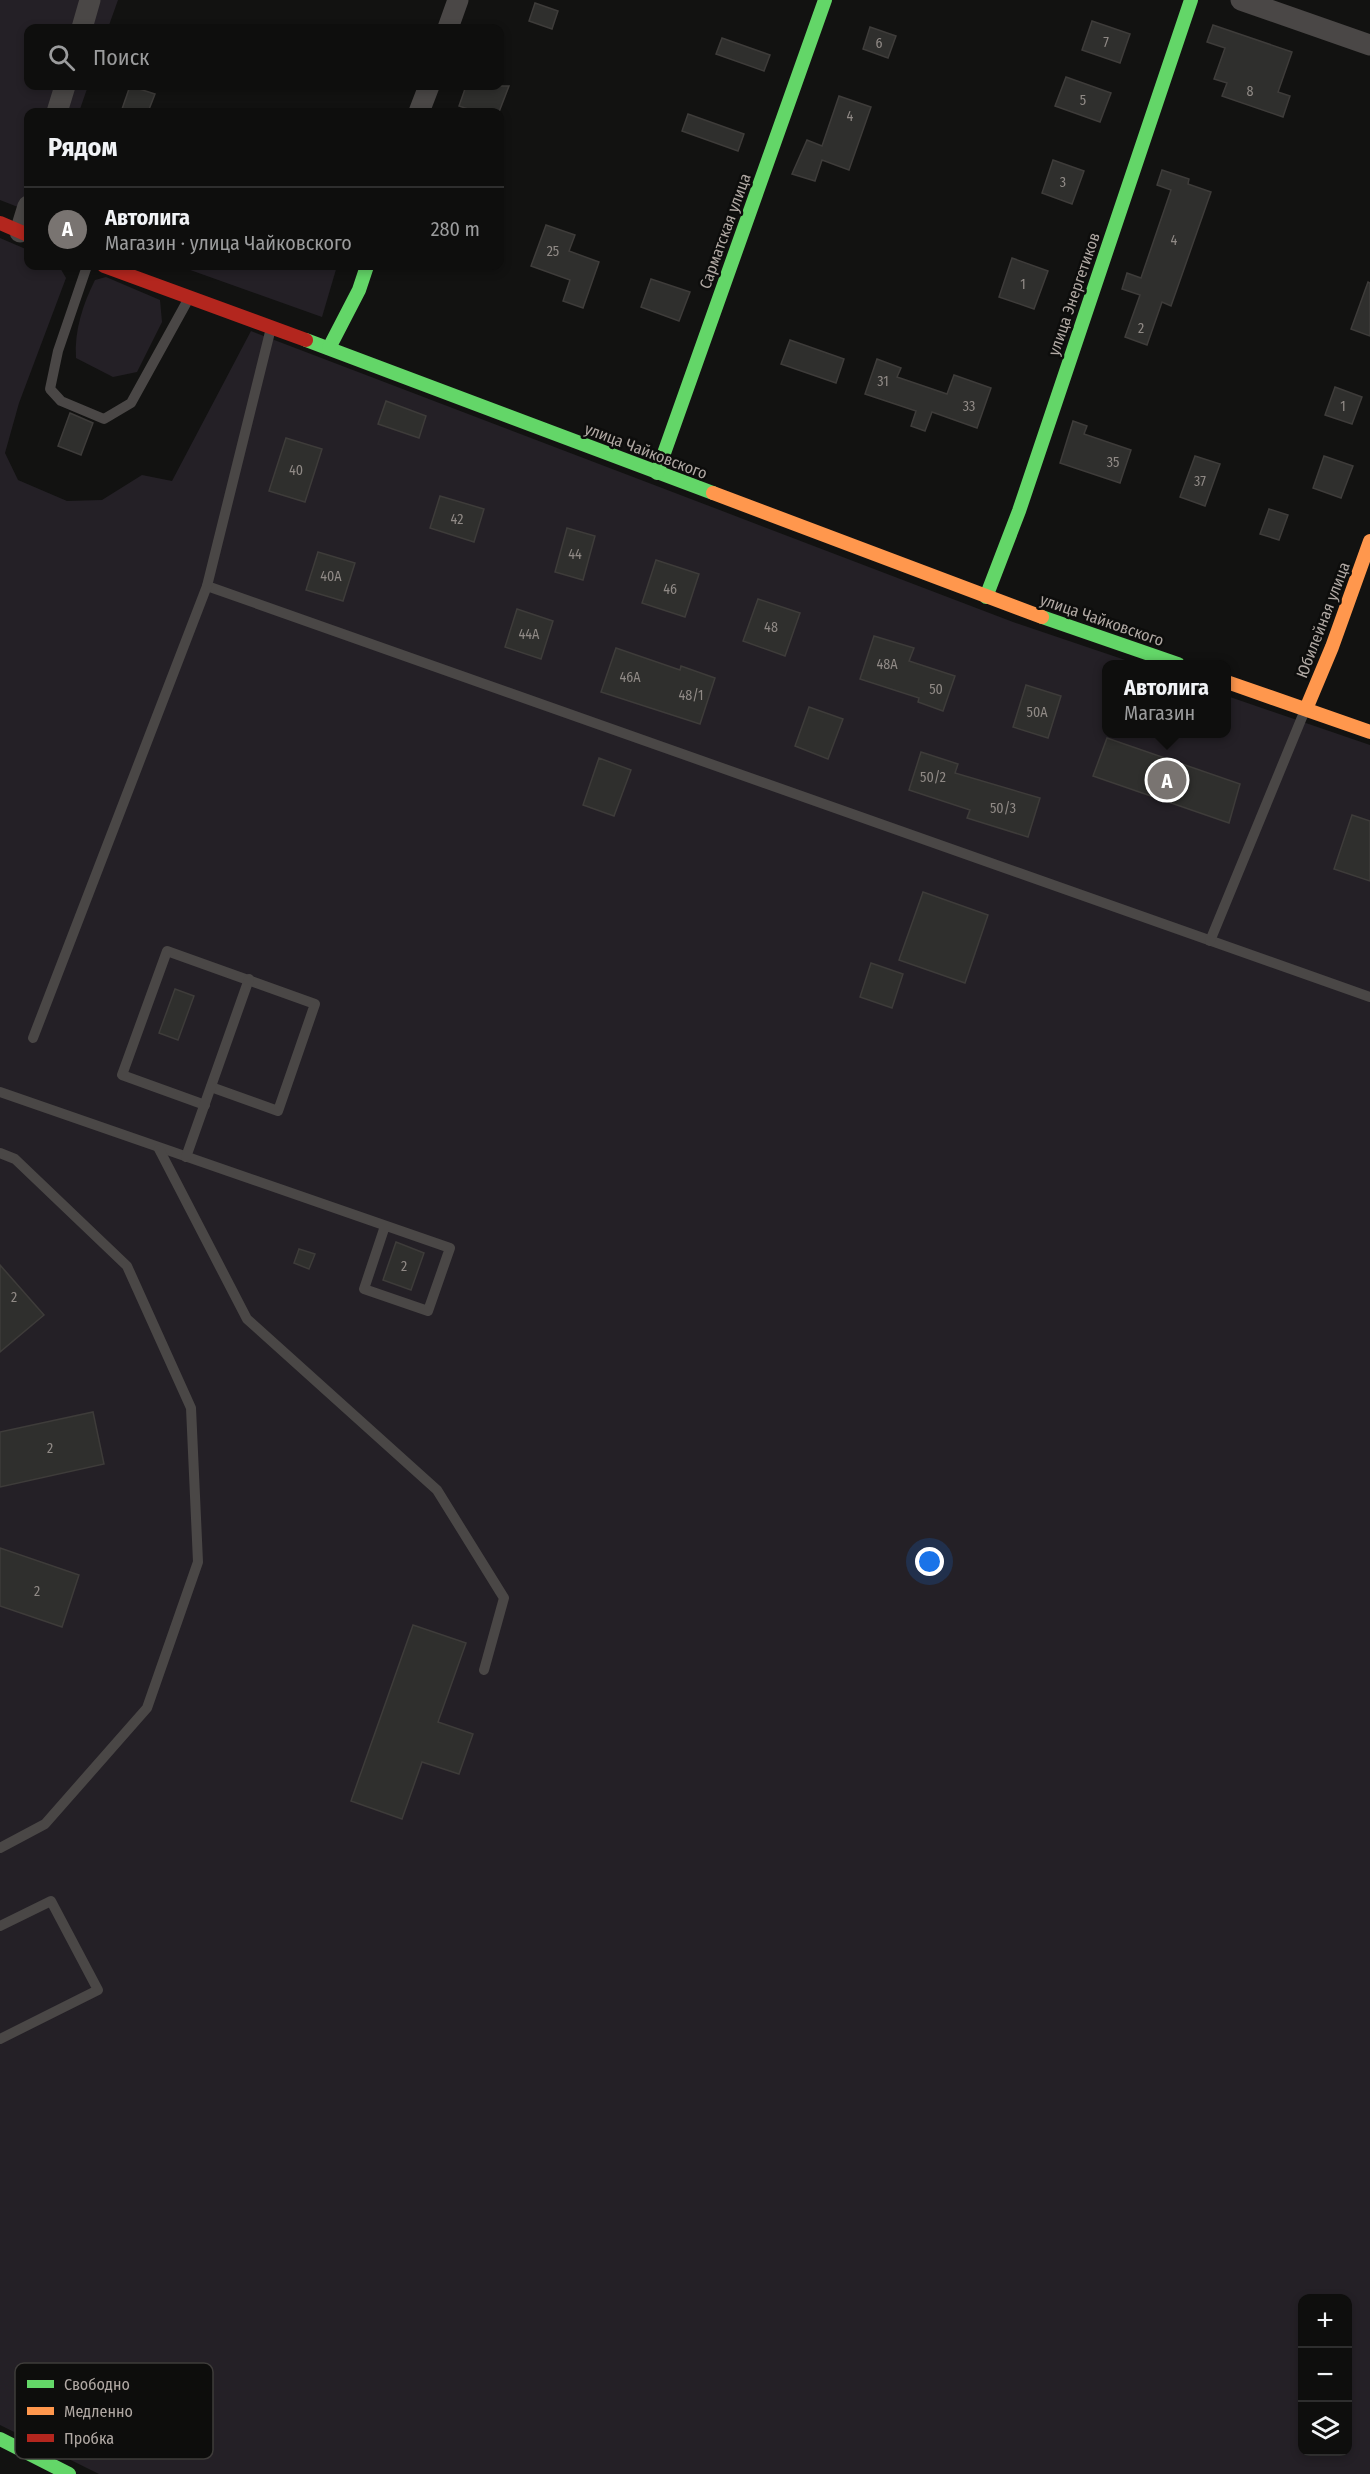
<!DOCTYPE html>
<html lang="ru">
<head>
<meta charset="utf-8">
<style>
	:root { --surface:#0e0e0d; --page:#1c1c1b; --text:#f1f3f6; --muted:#9b9c9d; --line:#2e2e2e; --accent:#797471 }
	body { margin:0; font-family:"Fira Sans Condensed",sans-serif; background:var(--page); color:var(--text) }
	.controls { position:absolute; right:18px; bottom:18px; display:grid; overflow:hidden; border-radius:12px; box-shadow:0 3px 9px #0003 }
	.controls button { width:54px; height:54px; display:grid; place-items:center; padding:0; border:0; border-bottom:2px solid var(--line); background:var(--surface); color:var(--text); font:30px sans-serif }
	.you { position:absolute; left:930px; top:1562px; width:21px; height:21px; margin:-15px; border:4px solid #fff; border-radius:50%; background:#1a73e8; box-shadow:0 0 0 9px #1a73e833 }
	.badge { display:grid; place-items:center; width:39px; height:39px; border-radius:50%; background:var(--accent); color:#fff; font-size:20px; font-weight:700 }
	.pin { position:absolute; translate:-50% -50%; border:3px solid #fff; box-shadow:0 2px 6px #0006 }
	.popup { position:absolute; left:1102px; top:660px; width:129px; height:78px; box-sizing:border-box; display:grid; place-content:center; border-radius:12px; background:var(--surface); filter:drop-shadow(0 2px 4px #0005); font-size:20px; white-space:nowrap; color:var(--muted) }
	.popup b { font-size:22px; color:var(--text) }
	.popup::after { content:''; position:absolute; left:50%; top:100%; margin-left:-12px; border:12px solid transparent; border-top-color:var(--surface) }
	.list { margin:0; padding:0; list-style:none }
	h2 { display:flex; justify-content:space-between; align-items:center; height:78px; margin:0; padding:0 24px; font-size:26px }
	h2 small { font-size:20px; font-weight:400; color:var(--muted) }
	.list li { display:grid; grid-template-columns:39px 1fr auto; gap:18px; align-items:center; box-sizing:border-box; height:84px; padding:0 24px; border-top:2px solid var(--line) }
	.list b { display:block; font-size:22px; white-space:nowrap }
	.list p { margin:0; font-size:20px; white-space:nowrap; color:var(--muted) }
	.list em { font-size:20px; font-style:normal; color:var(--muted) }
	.icon { flex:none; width:33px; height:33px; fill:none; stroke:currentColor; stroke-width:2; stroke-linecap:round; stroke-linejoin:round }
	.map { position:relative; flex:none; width:1370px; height:2474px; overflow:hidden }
	.search { position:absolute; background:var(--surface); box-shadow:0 3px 9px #0003; left:24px; top:24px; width:480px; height:66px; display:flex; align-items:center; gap:15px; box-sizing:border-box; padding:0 21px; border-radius:12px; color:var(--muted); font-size:22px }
	.panel { position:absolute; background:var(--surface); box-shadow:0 3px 9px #0003; left:24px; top:108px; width:480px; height:162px; border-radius:12px }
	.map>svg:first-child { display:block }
</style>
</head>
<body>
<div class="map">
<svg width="1370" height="2474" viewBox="0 0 1370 2474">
	<rect width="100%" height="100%" fill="#121211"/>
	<g fill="#242026" fill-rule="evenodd">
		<path d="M0,0H118L108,28H28V86H88L79,112H28V211L0,200Z"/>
		<path d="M0,238L28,250V266H59L66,278L19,403L5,453L18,480L67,501L102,500L142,475L172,481L251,331L1013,622L1137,664H1107V734H1227V696L1370,745V2474H99L0,2425ZM1302,2298H1348V2452H1302Z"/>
		<path d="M179,266H337L322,317Z"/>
		<path d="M106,277L160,300L162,322L137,372L113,377L76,358C74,331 83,304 95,280Z"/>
	</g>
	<g fill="#2f2f2d" stroke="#3e3c3a" stroke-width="1.5">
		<path d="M535,3L558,11L552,29L529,21Z"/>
		<path d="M1092,21L1130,34L1120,63L1082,50Z"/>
		<path d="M1213,25L1292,52L1278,92L1290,96L1283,117L1222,96L1227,83L1214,79L1225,48L1207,42Z"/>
		<path d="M870,27L896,36L888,58L863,49Z"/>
		<path d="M722,38L770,55L764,71L716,54Z"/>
		<path d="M1066,77L1111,93L1100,122L1055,106Z"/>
		<path d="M130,86L155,94L148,112H121Z"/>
		<path d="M466,86H509L499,112H477L459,106Z"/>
		<path d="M839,96L871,107L849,170L822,160L815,181L792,174L807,140L822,146Z"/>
		<path d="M688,114L744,134L738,151L682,131Z"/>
		<path d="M1053,160L1084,171L1072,204L1042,193Z"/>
		<path d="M1162,170L1189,179L1188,184L1211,192L1171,306L1162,302L1147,345L1125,337L1140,295L1122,289L1127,273L1141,278L1171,190L1157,185Z"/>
		<path d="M546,225L575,235L569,251L599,262L583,308L563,301L570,280L531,266Z"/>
		<path d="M1012,258L1048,271L1034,309L999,297Z"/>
		<path d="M651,279L690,292L679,321L641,307Z"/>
		<path d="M1368,282L1370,283V336L1351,329Z"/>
		<path d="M790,340L844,359L836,383L781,364Z"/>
		<path d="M877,359L901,368L897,377L947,394L954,375L991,388L977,428L932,412L925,431L911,426L916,411L865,394Z"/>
		<path d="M1335,387L1362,397L1352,424L1325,415Z"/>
		<path d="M386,401L426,416L419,438L378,424Z"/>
		<path d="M70,413L93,423L81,455L58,446Z"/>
		<path d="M1073,421L1087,426L1084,434L1131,450L1120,483L1060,463Z"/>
		<path d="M286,438L322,449L305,502L269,491Z"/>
		<path d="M1195,456L1220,464L1205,506L1180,497Z"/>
		<path d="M1324,456L1353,466L1341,498L1313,488Z"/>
		<path d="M440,496L484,509L474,542L430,528Z"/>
		<path d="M1269,509L1288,515L1279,540L1260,534Z"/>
		<path d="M567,528L595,536L583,580L555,572Z"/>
		<path d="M318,552L355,563L343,601L306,590Z"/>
		<path d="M656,560L699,574L685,617L642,603Z"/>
		<path d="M758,599L800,613L785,656L743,641Z"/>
		<path d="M517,609L553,621L541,659L505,647Z"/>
		<path d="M874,636L914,648L909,661L955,676L943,711L918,702L919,698L860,679Z"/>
		<path d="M616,648L680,670L681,666L715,678L700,724L601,692Z"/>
		<path d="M1026,685L1061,696L1048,738L1013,727Z"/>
		<path d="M809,707L843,719L828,759L795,746Z"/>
		<path d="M1107,738L1240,784L1229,823L1093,776Z"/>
		<path d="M921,752L958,764L955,773L1040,798L1028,837L967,818L970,810L909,790Z"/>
		<path d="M599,758L631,770L614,816L583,805Z"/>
		<path d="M1352,815L1370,821V881L1334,869Z"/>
		<path d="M923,892L988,915L965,983L899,960Z"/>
		<path d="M871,963L903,974L892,1008L860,997Z"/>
		<path d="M175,989L194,996L178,1040L159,1033Z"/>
		<path d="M396,1242L424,1253L411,1290L383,1280Z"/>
		<path d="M299,1249L315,1254L309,1269L294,1263Z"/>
		<path d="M0,1265L44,1315L0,1352Z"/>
		<path d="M93,1412L104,1464L0,1487V1432Z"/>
		<path d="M0,1548L79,1575L62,1627L0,1606Z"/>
		<path d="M413,1625L466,1643L438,1722L473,1734L459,1774L422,1762L402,1819L351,1801Z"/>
	</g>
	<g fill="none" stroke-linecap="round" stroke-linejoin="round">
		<g stroke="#4a4746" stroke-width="10">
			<path d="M87,266L58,351L50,389L61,401L104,419L131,403L189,298"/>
			<path d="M207,586L1370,997"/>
			<path d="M1210,941L1305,710"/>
			<path d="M33,1038L207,586L271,328"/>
			<path d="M0,1092L450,1248L428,1311L364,1289L385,1226"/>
			<path d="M205,1105L122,1075L167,951L315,1004L278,1111L211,1087"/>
			<path d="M159,1149L247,1319L437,1490L504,1598L484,1670"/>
			<path d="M0,1153L15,1159L127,1266L191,1408L198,1562L147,1708L45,1824L0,1848"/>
			<path d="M186,1157L249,979"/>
			<path d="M0,1926L51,1901L98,1990L0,2039"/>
		</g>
		<g stroke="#4a4746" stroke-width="21">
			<path d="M1241,0L1370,45"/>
			<path d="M82,28L90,0"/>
			<path d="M448,28L458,0"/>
			<path d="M57,112L65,86"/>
			<path d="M419,112L429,86"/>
			<path d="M20,232L28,206"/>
		</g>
		<g stroke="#63d668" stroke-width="14">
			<path d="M306,340L713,493"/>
			<path d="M329,348L359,290L367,266"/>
			<path d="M657,473L825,0"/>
			<path d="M986,597L1019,511L1191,0"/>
			<path d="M1042,617L1178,664"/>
			<path d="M0,2439L69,2474"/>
		</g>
		<g stroke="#ff974d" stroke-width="14">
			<path d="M713,493L1042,617"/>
			<path d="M1227,682L1370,732"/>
			<path d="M1306,709L1332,647L1370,541"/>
		</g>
		<g stroke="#b3261e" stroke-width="14">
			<path d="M0,223L28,235"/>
			<path d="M104,266L306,340"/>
		</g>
	</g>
	<g text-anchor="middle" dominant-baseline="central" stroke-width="5" stroke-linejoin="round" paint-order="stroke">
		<g font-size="14" fill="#908a86">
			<text x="1106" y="42">7</text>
			<text x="879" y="43">6</text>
			<text x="1250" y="91">8</text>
			<text x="1083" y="100">5</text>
			<text x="850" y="116">4</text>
			<text x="1063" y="182">3</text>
			<text x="1174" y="240">4</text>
			<text x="553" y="251">25</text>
			<text x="1023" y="284">1</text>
			<text x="1141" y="328">2</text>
			<text x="883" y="381">31</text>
			<text x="969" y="406">33</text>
			<text x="1343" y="406">1</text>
			<text x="1113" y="462">35</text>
			<text x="296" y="470">40</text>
			<text x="1200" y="481">37</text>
			<text x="457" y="519">42</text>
			<text x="575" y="554">44</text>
			<text x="331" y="576">40А</text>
			<text x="670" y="589">46</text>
			<text x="771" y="627">48</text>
			<text x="529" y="634">44А</text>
			<text x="887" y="664">48А</text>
			<text x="630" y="677">46А</text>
			<text x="936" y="689">50</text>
			<text x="691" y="695">48/1</text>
			<text x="1037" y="712">50А</text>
			<text x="933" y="777">50/2</text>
			<text x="1003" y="808">50/3</text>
			<text x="404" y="1266">2</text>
			<text x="14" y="1297">2</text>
			<text x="50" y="1448">2</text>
			<text x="37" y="1591">2</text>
		</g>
		<g font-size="16" fill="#b1a9a4" stroke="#0d0d0c">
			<text transform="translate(725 231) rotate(-70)">Сарматская улица</text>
			<text transform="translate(1074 294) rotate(-71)">улица Энергетиков</text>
			<text transform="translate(646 451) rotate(21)">улица Чайковского</text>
			<text transform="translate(1102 620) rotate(19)">улица Чайковского</text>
			<text transform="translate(1323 620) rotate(-69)">Юбилейная улица</text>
		</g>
	</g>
	<rect x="15" y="2363" width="198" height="96" rx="9" fill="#0d0d0c" stroke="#3e3c3a" stroke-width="1.5"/>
	<rect x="27" y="2380" width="27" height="8" fill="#63d668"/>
	<rect x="27" y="2407" width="27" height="8" fill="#ff974d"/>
	<rect x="27" y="2434" width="27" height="8" fill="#b3261e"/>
	<g font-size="16" fill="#b1a9a4">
		<text x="64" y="2390">Свободно</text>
		<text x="64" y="2417">Медленно</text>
		<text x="64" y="2444">Пробка</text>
	</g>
</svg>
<div class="controls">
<button>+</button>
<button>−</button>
<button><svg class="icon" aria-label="layers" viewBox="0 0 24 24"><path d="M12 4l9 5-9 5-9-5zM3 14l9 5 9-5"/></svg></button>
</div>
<div class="you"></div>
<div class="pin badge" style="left:1167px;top:780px">A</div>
<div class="popup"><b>Автолига</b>Магазин</div>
<div class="search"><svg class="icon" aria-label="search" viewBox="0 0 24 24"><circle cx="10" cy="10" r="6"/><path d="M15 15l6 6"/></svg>Поиск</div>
<section class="panel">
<h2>Рядом<small></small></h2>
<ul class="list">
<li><span class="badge">A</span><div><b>Автолига</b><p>Магазин · улица Чайковского</p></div><em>280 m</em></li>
</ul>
</section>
</div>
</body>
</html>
